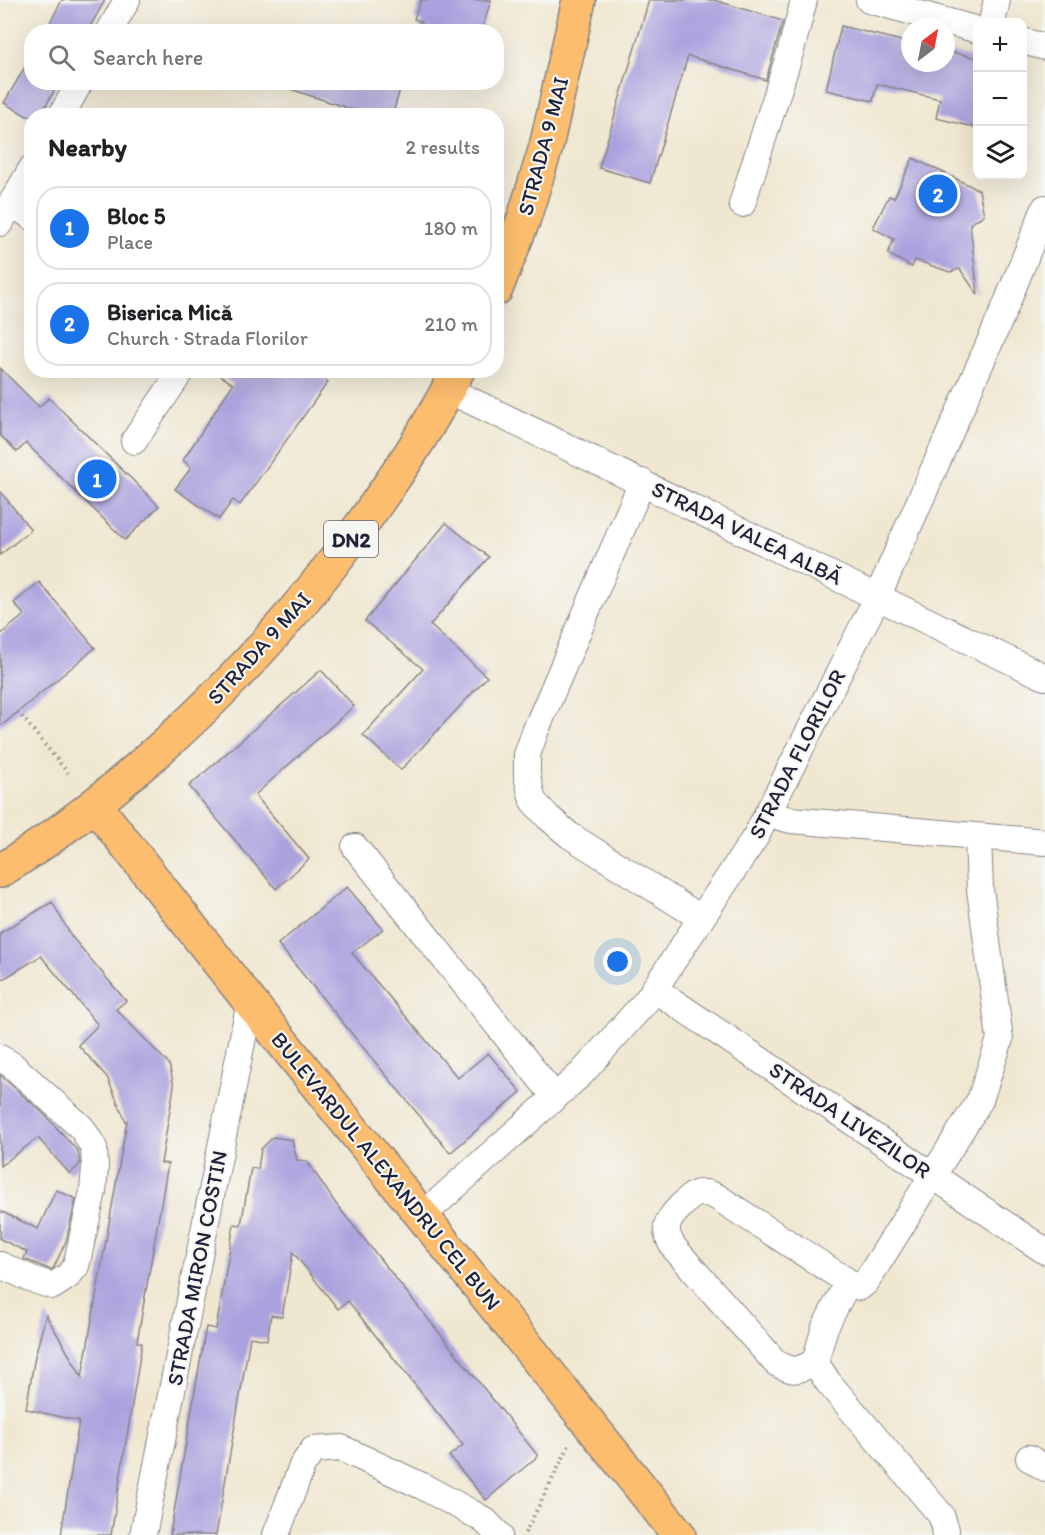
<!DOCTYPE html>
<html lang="en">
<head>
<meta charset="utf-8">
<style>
	:root { --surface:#fff; --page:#f6f6f6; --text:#202124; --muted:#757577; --line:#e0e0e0; --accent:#1a73e8 }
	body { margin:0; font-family:Itim,sans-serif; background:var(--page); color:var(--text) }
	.controls { position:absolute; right:18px; top:18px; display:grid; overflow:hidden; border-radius:12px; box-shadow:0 6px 24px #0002 }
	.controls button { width:54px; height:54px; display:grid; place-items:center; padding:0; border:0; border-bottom:2px solid var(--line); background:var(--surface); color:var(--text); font:30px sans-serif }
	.compass { position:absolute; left:901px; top:18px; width:54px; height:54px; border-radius:50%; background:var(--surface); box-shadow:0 6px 24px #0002; rotate:32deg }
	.you { position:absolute; left:618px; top:962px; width:21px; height:21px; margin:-15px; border:4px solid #fff; border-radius:50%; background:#1a73e8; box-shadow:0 0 0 9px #1a73e833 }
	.badge { display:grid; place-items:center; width:39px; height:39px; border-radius:50%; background:var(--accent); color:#fff; font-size:20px; font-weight:700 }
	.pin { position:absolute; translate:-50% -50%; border:3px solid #fff; box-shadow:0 2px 6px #0006 }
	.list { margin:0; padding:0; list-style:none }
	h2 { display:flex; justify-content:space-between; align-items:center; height:78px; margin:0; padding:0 24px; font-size:26px }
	h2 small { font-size:20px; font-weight:400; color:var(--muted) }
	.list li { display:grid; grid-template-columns:39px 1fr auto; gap:18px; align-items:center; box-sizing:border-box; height:84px; margin:0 12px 12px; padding:0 12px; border:2px solid var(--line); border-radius:24px }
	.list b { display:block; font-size:22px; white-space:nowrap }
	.list p { margin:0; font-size:20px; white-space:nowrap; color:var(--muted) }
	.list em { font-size:20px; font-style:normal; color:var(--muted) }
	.icon { flex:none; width:33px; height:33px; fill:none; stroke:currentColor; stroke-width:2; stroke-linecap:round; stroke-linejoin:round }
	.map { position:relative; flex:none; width:1045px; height:1535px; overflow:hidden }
	.search { position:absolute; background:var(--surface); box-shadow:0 6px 24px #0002; left:24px; top:24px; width:480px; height:66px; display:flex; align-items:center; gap:15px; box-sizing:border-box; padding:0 21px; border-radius:24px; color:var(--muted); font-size:22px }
	.panel { position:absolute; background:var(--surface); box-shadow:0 6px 24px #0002; left:24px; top:108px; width:480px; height:270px; border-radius:24px }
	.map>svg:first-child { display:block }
</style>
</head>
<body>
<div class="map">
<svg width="1045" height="1535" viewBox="0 0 1045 1535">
	<rect width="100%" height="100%" fill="#f6f6f2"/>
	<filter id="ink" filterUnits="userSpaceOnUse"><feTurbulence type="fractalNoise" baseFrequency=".0167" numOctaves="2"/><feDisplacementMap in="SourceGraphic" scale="12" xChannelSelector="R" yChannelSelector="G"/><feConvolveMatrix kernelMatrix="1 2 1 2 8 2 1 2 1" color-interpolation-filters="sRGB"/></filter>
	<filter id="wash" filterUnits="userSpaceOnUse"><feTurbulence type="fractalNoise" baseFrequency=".008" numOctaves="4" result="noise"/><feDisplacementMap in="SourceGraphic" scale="24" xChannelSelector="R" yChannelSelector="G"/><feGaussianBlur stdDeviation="1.35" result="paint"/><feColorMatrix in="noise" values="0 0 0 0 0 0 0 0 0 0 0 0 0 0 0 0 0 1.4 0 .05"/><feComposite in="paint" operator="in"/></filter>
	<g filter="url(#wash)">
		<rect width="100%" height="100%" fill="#efe7d0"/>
		<g id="blocks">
			<g fill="#aba1de">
				<path d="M62,0H105L87,32H45Z"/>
				<path d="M421,0H491L481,32H418L422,22L414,19Z"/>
				<path d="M649,0H714L783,21L766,80L688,56L650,183L599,168Z"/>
				<path d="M841,26L910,43V63H946V51L978,58V128L936,118L940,99L877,84L873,101L826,90Z"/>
				<path d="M32,55V82H59L40,116H27L4,103Z"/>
				<path d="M285,82H402L392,116H372L284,87Z"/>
				<path d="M913,158L979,190L984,215L970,224L978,295L960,269L950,272L915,260L912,267L888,254L894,239L873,228L889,196L894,198Z"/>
				<path d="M0,368L39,407L49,398L159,506L125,540L26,443L17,452L0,435Z"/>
				<path d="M212,370H312L328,382L240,505L233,500L219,519L175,489L191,468L183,460L233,384Z"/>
				<path d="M0,491L31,530L0,555Z"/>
				<path d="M446,523L489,557L430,625L487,677L401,770L363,735L423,669L365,621Z"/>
				<path d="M39,582L95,648L0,727V635L24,615L14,603Z"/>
				<path d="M321,670L354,706L255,795L309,859L276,889L189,786L237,744Z"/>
				<path d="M347,887L383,929L352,953L458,1078L488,1053L521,1092L450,1153L278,944Z"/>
				<path d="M52,902L72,937L126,1001L116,1009L169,1064L174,1086L161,1163L168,1164L137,1342L142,1343L111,1535H61L79,1421L26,1409L35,1356L46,1315L82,1377L127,1121L126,1122L107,1077L78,1045L98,1025L41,956L0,981V933Z"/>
				<path d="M0,1075L45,1115L78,1151L80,1164L70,1174L38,1138L0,1166Z"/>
				<path d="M273,1137L292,1140L297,1160L307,1161L336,1204L538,1456L486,1500L449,1456L463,1445L348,1301L338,1309L293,1252L282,1317L271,1315L267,1340L250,1337L216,1535H170L206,1327L216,1329L234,1224L241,1225L251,1168L258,1169L261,1149Z"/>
				<path d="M56,1190L76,1199L66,1241L54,1267L51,1270L24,1259L27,1252L0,1239V1211L38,1229Z"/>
			</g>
		</g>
	</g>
	<g filter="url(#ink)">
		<use href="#blocks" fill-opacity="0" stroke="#888486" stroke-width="1.5"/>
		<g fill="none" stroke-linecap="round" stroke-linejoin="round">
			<defs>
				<g id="minor">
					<path d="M869,0L978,30"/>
					<path d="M992,22L997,0"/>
					<path d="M109,32L127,0"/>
					<path d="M1022,41L1045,47"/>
					<path d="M61,116L80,82"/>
					<path d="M11,203L32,217"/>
					<path d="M742,204L791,50L804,0"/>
					<path d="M0,223L32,168"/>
					<path d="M448,390C648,485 845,583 1045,677"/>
					<path d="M134,441L182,370"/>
					<path d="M642,482L535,732L527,755V776L533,801L548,817L569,835L701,918"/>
					<path d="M767,814L791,820L1045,842"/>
					<path d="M355,847L555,1097"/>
					<path d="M654,989L1045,1251"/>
					<path d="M0,1058L12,1065L82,1128L94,1148L95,1168L93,1191L76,1266L68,1276L53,1286L34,1280L0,1265"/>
					<path d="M423,1215L582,1073L647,1000L756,836L877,598L1004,310L1045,208"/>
					<path d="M848,1282L825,1327L815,1362L828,1382L941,1515L946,1530L945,1535"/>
					<path d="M815,1362C796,1371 795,1373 776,1363L675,1249C662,1231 665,1222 680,1207C693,1194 698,1188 717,1197L853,1285L860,1287L866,1282L980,1100L1000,1039L980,889L978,837"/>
					<path d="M1029,1458L1045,1468"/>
					<path d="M143,1535L250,1002"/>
					<path d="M276,1535L302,1466L313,1450L341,1448L422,1486L470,1512L484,1520L499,1535"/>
				</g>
				<g id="major">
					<path d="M496,289L523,221L546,147L579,0"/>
					<path d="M95,805L250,1002L679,1535"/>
					<path d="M0,871C49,841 95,806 138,768C223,696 297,614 362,524C397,475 431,425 458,370"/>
				</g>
			</defs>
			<use href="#minor" stroke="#888486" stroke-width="28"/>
			<use href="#major" stroke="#888486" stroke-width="36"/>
			<g stroke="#888486" stroke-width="4" stroke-dasharray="1.5 4.5" stroke-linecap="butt">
				<path d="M18,712L68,773"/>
				<path d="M525,1533L570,1444"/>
			</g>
			<use href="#minor" stroke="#fff" stroke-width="26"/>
			<use href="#major" stroke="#fcbd6e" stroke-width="33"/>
		</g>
	</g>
	<g text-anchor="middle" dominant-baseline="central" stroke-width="4.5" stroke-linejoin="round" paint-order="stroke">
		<rect fill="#f6f6f2" stroke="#626272" stroke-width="1.5" x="324" y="521" width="54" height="36" rx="4.5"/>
		<g font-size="21" font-weight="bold" fill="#22223b">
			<text x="351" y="539">DN2</text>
		</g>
		<g font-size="22" fill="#22223b" stroke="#f6f6f2">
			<text transform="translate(543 146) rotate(-75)">STRADA 9 MAI</text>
			<text transform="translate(747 533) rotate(26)">STRADA VALEA ALBĂ</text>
			<text transform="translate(259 648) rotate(-48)">STRADA 9 MAI</text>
			<text transform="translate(797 754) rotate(-63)">STRADA FLORILOR</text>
			<text transform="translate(850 1120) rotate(34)">STRADA LIVEZILOR</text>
			<text transform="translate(386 1171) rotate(51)">BULEVARDUL ALEXANDRU CEL BUN</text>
			<text transform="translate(197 1268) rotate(-79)">STRADA MIRON COSTIN</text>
		</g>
	</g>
</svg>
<div class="controls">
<button>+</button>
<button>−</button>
<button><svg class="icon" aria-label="layers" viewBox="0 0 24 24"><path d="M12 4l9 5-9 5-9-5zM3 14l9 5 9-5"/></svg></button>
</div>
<svg class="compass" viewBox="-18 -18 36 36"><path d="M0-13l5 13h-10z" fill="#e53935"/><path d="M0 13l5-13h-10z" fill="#757577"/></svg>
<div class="you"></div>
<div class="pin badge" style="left:97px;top:479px">1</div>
<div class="pin badge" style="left:938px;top:194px">2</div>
<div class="search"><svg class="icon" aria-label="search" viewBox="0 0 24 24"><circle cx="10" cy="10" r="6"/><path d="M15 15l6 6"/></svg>Search here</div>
<section class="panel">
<h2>Nearby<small>2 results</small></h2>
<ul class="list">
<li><span class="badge">1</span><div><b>Bloc 5</b><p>Place</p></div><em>180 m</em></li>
<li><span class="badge">2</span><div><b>Biserica Mică</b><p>Church · Strada Florilor</p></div><em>210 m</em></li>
</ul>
</section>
</div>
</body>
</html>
